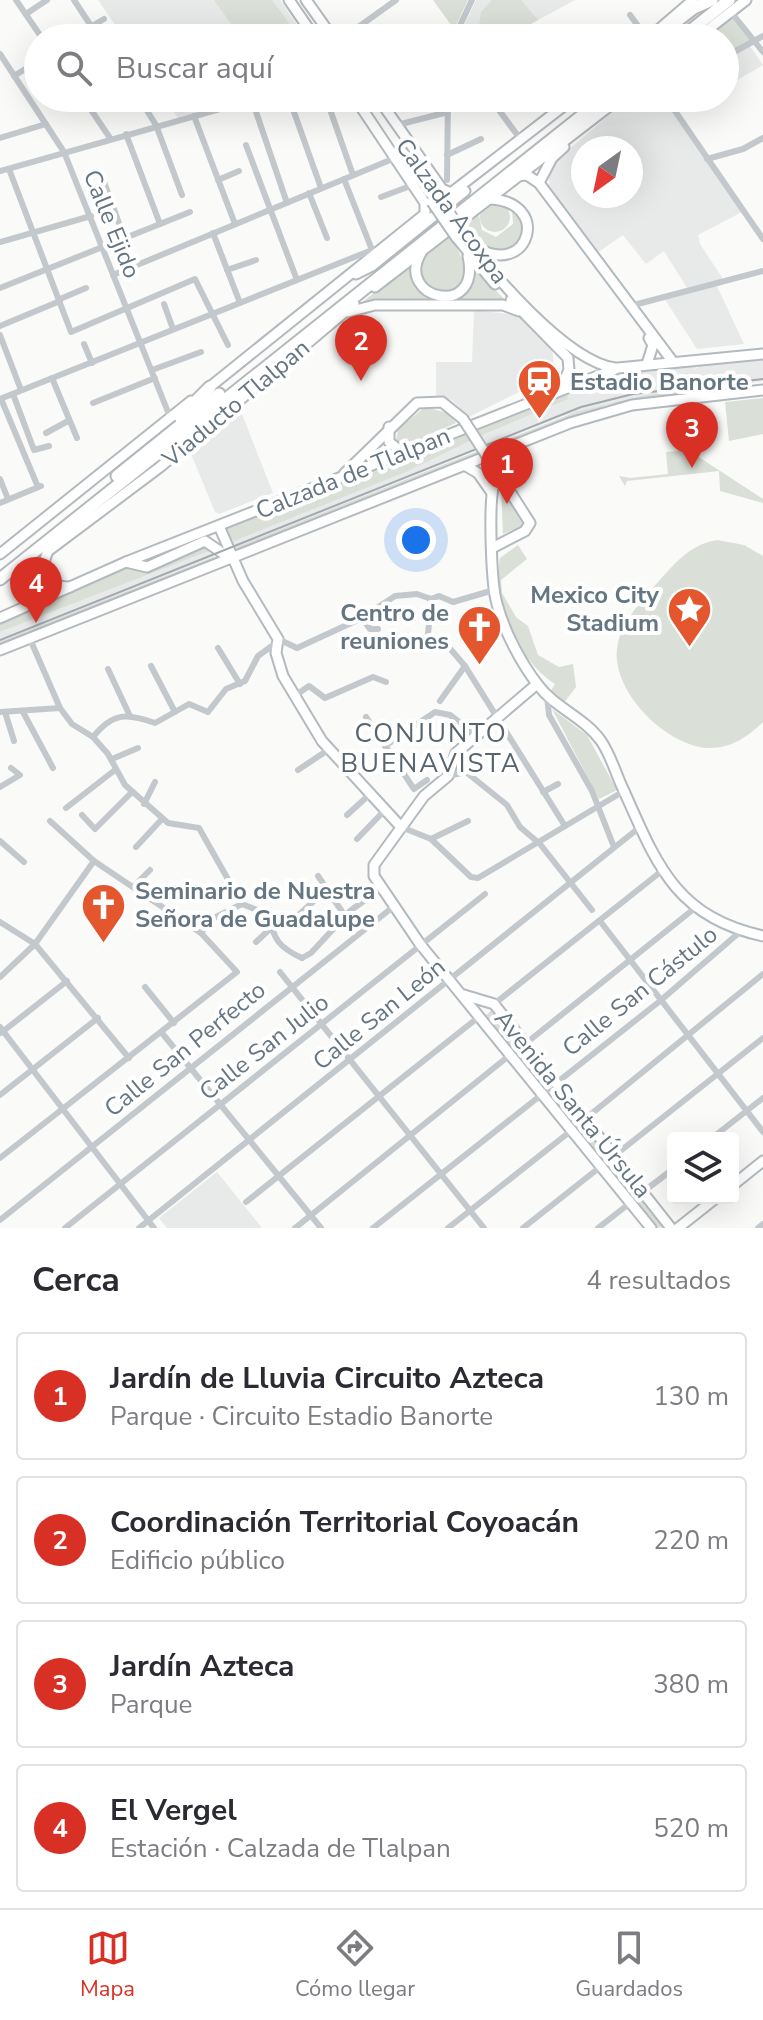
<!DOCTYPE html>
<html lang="es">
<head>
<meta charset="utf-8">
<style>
	:root { --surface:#fff; --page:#f7f7f7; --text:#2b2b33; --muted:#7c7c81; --line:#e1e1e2; --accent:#d93025 }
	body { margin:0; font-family:"Nunito Sans",sans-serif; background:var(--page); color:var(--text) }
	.controls { position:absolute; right:24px; bottom:24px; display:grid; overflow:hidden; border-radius:8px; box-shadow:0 8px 32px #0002 }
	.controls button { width:72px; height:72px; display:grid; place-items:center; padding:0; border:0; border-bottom:2px solid var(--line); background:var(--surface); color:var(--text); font:40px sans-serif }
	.compass { position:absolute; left:571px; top:136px; width:72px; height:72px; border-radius:50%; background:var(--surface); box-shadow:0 8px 32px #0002; rotate:213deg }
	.you { position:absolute; left:416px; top:540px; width:28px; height:28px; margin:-20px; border:6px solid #fff; border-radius:50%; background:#1a73e8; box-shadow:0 0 0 12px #1a73e833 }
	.badge { display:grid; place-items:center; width:52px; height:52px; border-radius:50%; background:var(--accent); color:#fff; font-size:26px; font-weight:700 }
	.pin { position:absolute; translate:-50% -66px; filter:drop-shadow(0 2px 4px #0008) }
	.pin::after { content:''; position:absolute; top:42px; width:28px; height:24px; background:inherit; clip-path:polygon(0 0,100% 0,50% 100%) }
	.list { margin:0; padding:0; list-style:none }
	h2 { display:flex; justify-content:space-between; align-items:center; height:104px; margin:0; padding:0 32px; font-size:34px }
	h2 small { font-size:26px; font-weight:400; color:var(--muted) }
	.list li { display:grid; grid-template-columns:52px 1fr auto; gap:24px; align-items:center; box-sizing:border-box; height:128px; margin:0 16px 16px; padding:0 16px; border:2px solid var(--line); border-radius:8px }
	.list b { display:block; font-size:30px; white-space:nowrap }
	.list p { margin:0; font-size:26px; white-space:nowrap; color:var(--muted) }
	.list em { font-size:26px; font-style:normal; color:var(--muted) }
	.icon { flex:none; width:44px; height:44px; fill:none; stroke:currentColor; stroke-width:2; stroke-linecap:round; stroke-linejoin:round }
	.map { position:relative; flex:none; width:763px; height:1228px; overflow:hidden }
	.search { position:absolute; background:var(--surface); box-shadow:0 8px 32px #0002; left:24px; right:24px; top:24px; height:88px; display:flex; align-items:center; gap:20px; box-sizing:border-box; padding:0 28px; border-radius:44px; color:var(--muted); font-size:30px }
	.sheet { height:680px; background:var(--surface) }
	nav { display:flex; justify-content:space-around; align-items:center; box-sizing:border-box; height:112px; border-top:2px solid var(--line); background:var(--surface); font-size:22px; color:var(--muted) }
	nav a { display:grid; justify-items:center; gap:4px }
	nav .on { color:var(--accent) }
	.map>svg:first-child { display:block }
</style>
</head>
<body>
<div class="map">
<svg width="763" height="1228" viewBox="0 0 763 1228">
	<rect width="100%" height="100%" fill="#fafaf8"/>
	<g fill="#e8e9e9" fill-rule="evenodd">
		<path d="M98,0H280L306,38H124Z"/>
		<path d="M476,0H575L505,38H467L462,30Z"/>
		<path d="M750,46L763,65L725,87V60Z"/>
		<path d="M165,98H252L178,118Z"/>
		<path d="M629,98H662L742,212L698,235L700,244L723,279L687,288L664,251L646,264L623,235L597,253L549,191V172L561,156ZM583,148H631V196H583Z"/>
		<path d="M716,284L744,344L697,349L664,298Z"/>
		<path d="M474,310L517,315L552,349L554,364L547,378L469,417L452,400L436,395V362H472Z"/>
		<path d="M763,358V381L645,395L563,416L233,548L231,542L406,472L480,436L569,399L566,391L628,372L696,364L695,370L700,364Z"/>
		<path d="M240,409L273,493L219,514L215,512L189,449Z"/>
		<path d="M212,550L214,557L0,641V632Z"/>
		<path d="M217,1172L262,1228H167L159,1218Z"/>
	</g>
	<g fill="#dadfd7">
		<path d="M214,0H272L289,23L268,38H241Z"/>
		<path d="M433,0H468L454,29Z"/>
		<path d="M492,0H521L538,20L505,38H501L512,29L508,24L495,34L478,33L481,12Z"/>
		<path d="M731,14L753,40L725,56V38H701Z"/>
		<circle cx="495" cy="217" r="15"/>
		<path d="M478,210L482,230L496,237L513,224L512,210L524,218L522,241L505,253L480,247L462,222Z"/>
		<path d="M448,235C462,254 478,282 449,295C403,278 418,258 448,235Z"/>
		<path d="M416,259L411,272L417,285L452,299L461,297L473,267L509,304L355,308Z"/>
		<path d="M763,381L607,405L234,551L233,548L576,412L645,395Z"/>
		<path d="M566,391L569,399L480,436L406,472L234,541L229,538L226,531L230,525Z"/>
		<path d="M763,398V434L729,441L725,402Z"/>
		<path d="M425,407L448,413L456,423L402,447L396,442L398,429Z"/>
		<path d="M688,450L763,499V503L720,491L719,471L627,481L625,486L619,476L630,478L668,474L666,452Z"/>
		<path d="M501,488L523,521L521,527L503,534Z"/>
		<path d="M717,540L744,545L763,556V722C747,737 732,748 709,748C666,747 607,688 618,643C623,620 643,599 658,582C675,563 691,544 717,540Z"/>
		<path d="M202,544L212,550L0,632V620L121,568L141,570Z"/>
		<path d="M518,545L527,559L501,580L502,593L516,617L528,626L538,655L559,667L573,664L576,687L563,704L550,692L555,684C518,660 491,602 500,558Z"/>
		<path d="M214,557V559L0,645V641Z"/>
		<path d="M552,709L587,735L617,790L599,799Z"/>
		<path d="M493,1009L550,1083L543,1088L486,1015Z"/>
		<path d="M561,1097L605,1155L599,1160L554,1103Z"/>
		<path d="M615,1166L664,1227L655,1228L609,1171Z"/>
	</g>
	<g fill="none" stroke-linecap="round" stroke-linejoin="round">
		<defs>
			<g id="secondary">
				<path d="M289,0L315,38"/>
				<path d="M306,0L333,38"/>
				<path d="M649,38L693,0"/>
				<path d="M697,38L746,0"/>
				<path d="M378,98L442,189L451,193L574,98"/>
				<path d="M417,163L439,197"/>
				<path d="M516,176L527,175L539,183L673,362"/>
				<path d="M539,183L552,158L564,147"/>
				<path d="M462,232C490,272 566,361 615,368"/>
				<path d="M456,237L495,284"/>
				<path d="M476,247C530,280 553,199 487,199"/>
				<path d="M421,253C394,299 482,320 468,256"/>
				<path d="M356,274L372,266L465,191"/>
				<path d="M375,287L620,98"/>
				<path d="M511,300L568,358L569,370L560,389"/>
				<path d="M348,312L375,305H503L519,311"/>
				<path d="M647,364L653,345L649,338"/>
				<path d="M206,390L425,214V203L355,98"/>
				<path d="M389,427V442L402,452"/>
				<path d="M517,447C506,458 497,472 493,488C489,509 491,584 497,604C504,631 521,663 538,685C555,708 584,717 601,741C611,755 616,775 624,791C657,865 676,917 763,936"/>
				<path d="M466,466L478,473L492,493"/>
				<path d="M344,474L417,403L442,402L463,419"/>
				<path d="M219,526L243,581L278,639L276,653L283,676L322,741L401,827"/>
				<path d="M494,547L525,531L530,523L507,487"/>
				<path d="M0,554L191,401"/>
				<path d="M126,562L147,567L205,541L231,559"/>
				<path d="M70,587C47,588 39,570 48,551L160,467L354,304"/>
				<path d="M0,618L126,562L618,368L763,354"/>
				<path d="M0,650L570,423L632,405L763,390"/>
				<path d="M537,684L456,753L448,776L424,796L374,865V876L420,944L651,1228"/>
				<path d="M464,995L494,1004L671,1228"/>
				<path d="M733,1185L763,1161"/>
				<path d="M678,1228L716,1198"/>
			</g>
			<g id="highway">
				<path d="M655,38L694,8L712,0"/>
				<path d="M681,38L729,0"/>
				<path d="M180,417L210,387"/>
				<path d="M117,476L219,394"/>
				<path d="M0,579L604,98"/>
			</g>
		</defs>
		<use href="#secondary" stroke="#b3babf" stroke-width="13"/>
		<use href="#highway" stroke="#b4b9bd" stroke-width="15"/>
		<g stroke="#c3c8cc" stroke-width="6">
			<path d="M16,0L42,38"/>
			<path d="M74,0L99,38"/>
			<path d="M731,12L763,52"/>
			<path d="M26,14L47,0"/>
			<path d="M630,15L647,38"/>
			<path d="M92,26L104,19"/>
			<path d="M514,37L515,38"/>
			<path d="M343,38L396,0"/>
			<path d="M454,38L472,0"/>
			<path d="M0,54L64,152L170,417"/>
			<path d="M725,57L763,36"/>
			<path d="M14,76L38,61"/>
			<path d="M83,98L110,138"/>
			<path d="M139,98L156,125L182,195"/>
			<path d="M289,98L321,188"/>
			<path d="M326,98L353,175"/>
			<path d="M490,98L521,140"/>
			<path d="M666,98L763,239"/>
			<path d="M252,100L287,203"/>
			<path d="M194,116L235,224"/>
			<path d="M397,125L448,112"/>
			<path d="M126,134L160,224"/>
			<path d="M0,138L46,124"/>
			<path d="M246,145L297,280"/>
			<path d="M447,155L481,139"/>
			<path d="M707,159L743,149L763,138"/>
			<path d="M9,169L71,332L195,279L228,345"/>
			<path d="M0,171L259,98"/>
			<path d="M103,179L124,237"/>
			<path d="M344,179L372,250"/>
			<path d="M218,180L239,171"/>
			<path d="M447,180L448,98"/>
			<path d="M309,193L327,238"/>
			<path d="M381,197L413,185"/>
			<path d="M213,233L240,303"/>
			<path d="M0,242L91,216"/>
			<path d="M227,270L256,260"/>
			<path d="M113,275L395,158"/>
			<path d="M0,288L190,212"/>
			<path d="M60,299L86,288"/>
			<path d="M164,304L173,329"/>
			<path d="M630,306L763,271"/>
			<path d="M0,326L60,301"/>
			<path d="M0,335L21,390"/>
			<path d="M84,344L92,363"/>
			<path d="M152,370L201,352"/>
			<path d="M52,378L77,438"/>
			<path d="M13,394L34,450L49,446"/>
			<path d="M0,399L372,250"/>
			<path d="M1,399L38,487"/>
			<path d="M93,403L155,378"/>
			<path d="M46,433L68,421"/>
			<path d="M0,479L8,499"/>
			<path d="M0,503L41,486"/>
			<path d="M431,599L428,635L447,645L465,666L565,826"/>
			<path d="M362,618L370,629H378"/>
			<path d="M30,639L60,708L72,724L93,737L108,754L125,785L168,823L199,828L242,904L270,915C272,939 280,948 302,958"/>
			<path d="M278,639L297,648L362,618L395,596L417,594L431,599L439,596L453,602L494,590"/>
			<path d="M218,648L240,684"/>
			<path d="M151,666L175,712"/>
			<path d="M108,669L129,714"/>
			<path d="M296,695L309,686L325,698L373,677L386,682"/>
			<path d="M547,696L549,715L592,791L614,847"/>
			<path d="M440,701L465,666"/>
			<path d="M0,712L60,708"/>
			<path d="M5,712L14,741"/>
			<path d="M23,712L53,768"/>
			<path d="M366,717L414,789L427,780"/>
			<path d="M93,737C113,712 127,713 155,723L189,704L208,712L226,689L245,681L258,656L276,643"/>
			<path d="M385,746L435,712L450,715L476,735"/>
			<path d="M112,759L138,748"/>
			<path d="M400,769L416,758"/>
			<path d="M298,770L328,750"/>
			<path d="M448,776L466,772L507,805L520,827L540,844L592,910"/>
			<path d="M0,787L20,775L11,768"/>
			<path d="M543,792L558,784"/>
			<path d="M144,804L155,782"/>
			<path d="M66,808L115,770"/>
			<path d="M82,815L95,829L132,792"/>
			<path d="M347,815L369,795"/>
			<path d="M401,827L431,839L471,877L478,878L624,791"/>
			<path d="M357,839L384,811"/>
			<path d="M431,839L468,821"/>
			<path d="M0,841L24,862"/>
			<path d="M136,847L162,819"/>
			<path d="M318,876L345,916"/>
			<path d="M134,886L150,870"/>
			<path d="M292,921L327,889"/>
			<path d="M600,921L763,1132"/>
			<path d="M0,922L35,944L129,1058"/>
			<path d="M201,933L212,919L242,904"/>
			<path d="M256,942L271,928"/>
			<path d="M302,958L311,953L350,911L380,889"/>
			<path d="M280,972L484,1228"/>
			<path d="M0,977L35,944L94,861"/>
			<path d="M145,987L174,1023"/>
			<path d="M494,1004L663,870"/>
			<path d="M0,1027L154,1228"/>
			<path d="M1,1033L67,981"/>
			<path d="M162,1033L321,1228"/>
			<path d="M525,1044L695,908"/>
			<path d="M0,1095L98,1018"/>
			<path d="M585,1119L763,974"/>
			<path d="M712,1138L763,1098"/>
			<path d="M0,1158L237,972L201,933L94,861L50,821"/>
			<path d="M643,1192L673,1169"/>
			<path d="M246,1202L480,1016"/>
			<path d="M0,1220L393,907"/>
			<path d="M65,1228L485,894"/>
			<path d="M139,1228L640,827"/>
			<path d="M295,1228L510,1055"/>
			<path d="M373,1228L660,1001L741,931"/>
			<path d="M448,1228L572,1130"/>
			<path d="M523,1228L763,1038"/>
			<path d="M598,1228L630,1203"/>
			<path d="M758,1228L763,1224"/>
		</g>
		<use href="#secondary" stroke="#fff" stroke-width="9"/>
		<use href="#highway" stroke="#fff" stroke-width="11"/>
		<path stroke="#a2aab0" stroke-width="2" d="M0,640L581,407L633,394L763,379"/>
		<defs>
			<g id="secondary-bridge">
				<path d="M439,197L462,232"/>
				<path d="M432,202L456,237"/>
				<path d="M463,419L507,487"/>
			</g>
		</defs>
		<use href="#secondary-bridge" stroke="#b3babf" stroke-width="13" stroke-linecap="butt"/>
		<use href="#secondary-bridge" stroke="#fff" stroke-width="9"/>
	</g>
	<defs>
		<symbol id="station-pin" viewBox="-11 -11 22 30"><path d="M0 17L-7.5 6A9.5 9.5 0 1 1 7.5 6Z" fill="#e4572e" stroke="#fff"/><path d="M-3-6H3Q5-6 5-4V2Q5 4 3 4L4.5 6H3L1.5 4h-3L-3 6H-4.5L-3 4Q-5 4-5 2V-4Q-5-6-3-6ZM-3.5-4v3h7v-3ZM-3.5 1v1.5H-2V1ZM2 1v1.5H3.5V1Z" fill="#fff"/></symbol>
		<symbol id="sight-pin" viewBox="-11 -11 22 30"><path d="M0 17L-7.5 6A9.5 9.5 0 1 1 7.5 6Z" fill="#e4572e" stroke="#fff"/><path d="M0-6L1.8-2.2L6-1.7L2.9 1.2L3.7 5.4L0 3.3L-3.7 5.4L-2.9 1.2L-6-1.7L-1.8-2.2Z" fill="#fff"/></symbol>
		<symbol id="church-pin" viewBox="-11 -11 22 30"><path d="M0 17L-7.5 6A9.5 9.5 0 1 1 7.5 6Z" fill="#e4572e" stroke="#fff"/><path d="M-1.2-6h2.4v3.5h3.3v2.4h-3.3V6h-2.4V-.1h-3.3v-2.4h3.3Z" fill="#fff"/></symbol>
	</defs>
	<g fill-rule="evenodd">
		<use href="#station-pin" x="514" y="356" width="51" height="69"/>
		<use href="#sight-pin" x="664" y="584" width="51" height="69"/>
		<use href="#church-pin" x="454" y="602" width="51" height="69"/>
		<use href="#church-pin" x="78" y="880" width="51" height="69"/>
	</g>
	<g text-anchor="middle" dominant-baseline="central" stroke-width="8" stroke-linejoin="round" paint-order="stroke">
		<g font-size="24" fill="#657683" stroke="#fff">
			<text transform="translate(452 211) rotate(54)">Calzada Acoxpa</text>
			<text transform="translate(112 224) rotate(68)">Calle Ejido</text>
			<text transform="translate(236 403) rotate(-40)">Viaducto Tlalpan</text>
			<text transform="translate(353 473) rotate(-22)">Calzada de Tlalpan</text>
			<text transform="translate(640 991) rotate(-39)">Calle San Cástulo</text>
			<text transform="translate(379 1014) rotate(-39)">Calle San León</text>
			<text transform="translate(264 1047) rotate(-38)">Calle San Julio</text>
			<text transform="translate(185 1049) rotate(-39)">Calle San Perfecto</text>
			<text transform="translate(573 1104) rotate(51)">Avenida Santa Úrsula</text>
		</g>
		<g font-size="24" font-weight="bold" fill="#657683" stroke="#fff" text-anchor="start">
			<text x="570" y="382">Estadio Banorte</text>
			<text x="659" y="595" text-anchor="end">Mexico City<tspan x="659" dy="28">Stadium</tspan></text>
			<text x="449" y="613" text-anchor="end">Centro de<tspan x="449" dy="28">reuniones</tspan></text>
			<text x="135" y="891">Seminario de Nuestra<tspan x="135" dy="28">Señora de Guadalupe</tspan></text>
		</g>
		<g font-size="26" letter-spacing="2" fill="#57646e" stroke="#fff">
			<text x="431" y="733">CONJUNTO<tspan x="431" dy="30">BUENAVISTA</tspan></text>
		</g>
	</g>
</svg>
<div class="controls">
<button><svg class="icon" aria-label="layers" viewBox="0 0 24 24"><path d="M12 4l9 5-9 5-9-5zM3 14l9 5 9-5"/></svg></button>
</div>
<svg class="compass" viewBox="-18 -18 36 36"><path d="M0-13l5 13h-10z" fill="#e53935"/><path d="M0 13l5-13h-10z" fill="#7c7c81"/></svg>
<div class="you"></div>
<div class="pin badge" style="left:507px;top:504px">1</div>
<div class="pin badge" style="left:361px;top:381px">2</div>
<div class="pin badge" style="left:692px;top:468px">3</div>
<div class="pin badge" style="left:36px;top:623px">4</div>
<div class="search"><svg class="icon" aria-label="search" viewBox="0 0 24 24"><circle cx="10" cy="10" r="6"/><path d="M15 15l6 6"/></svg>Buscar aquí</div>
</div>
<section class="sheet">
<h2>Cerca<small>4 resultados</small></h2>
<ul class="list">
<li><span class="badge">1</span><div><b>Jardín de Lluvia Circuito Azteca</b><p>Parque · Circuito Estadio Banorte</p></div><em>130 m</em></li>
<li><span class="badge">2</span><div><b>Coordinación Territorial Coyoacán</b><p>Edificio público</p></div><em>220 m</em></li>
<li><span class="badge">3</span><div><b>Jardín Azteca</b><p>Parque</p></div><em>380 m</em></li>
<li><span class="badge">4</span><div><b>El Vergel</b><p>Estación · Calzada de Tlalpan</p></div><em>520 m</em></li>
</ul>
</section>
<nav>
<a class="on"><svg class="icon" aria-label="map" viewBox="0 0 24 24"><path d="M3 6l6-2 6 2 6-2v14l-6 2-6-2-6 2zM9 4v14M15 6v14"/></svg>Mapa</a>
<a><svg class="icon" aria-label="directions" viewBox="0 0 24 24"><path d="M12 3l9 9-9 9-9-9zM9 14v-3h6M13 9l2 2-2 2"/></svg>Cómo llegar</a>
<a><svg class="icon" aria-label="saved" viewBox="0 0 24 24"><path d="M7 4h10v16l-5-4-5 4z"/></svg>Guardados</a>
</nav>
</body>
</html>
